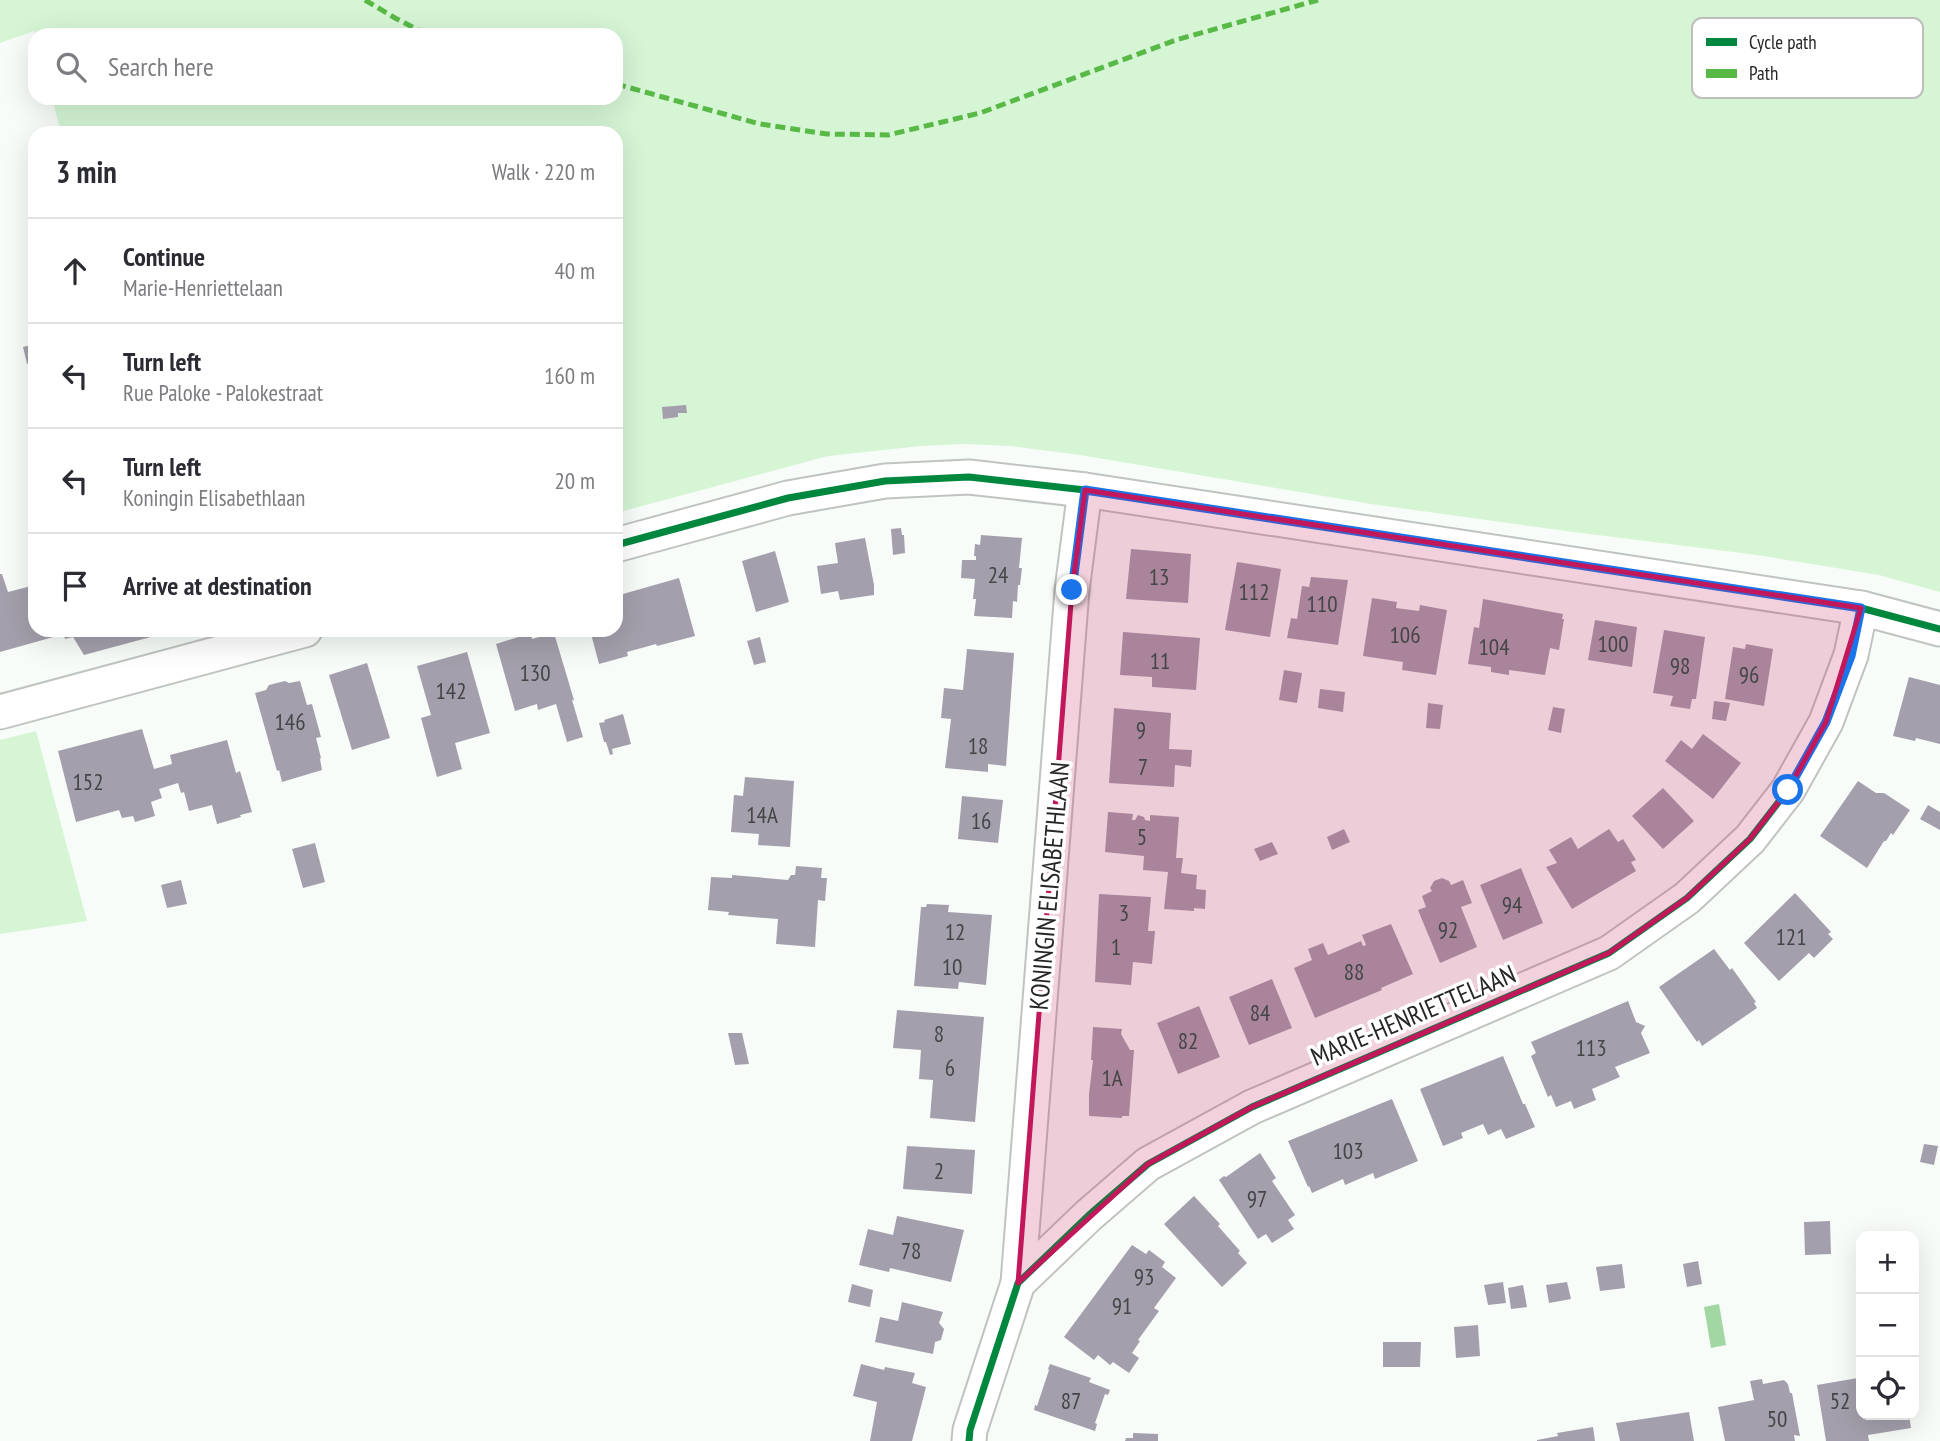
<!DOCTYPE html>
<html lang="en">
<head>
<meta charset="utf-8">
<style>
	:root { --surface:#fff; --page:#f7f7f7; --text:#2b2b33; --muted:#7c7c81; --line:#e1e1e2 }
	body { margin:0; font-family:"PT Sans Narrow",sans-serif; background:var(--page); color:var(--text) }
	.controls { position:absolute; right:21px; bottom:21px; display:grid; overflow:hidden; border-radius:14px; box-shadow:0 7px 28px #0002 }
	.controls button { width:63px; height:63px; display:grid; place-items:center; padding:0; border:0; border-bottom:2px solid var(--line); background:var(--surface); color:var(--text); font:35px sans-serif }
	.stop { position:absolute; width:21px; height:21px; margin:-16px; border:5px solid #1a73e8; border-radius:50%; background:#fff }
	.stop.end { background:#1a73e8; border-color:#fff; box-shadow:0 2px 7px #0008 }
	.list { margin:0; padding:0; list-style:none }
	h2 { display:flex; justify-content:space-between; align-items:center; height:91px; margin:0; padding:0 28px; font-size:30px }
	h2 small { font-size:23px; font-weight:400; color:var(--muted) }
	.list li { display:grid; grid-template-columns:46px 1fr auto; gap:21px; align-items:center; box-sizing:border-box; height:105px; padding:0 28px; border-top:2px solid var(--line) }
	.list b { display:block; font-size:26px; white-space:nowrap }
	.list p { margin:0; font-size:23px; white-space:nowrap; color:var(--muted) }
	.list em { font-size:23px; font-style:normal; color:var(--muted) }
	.icon { flex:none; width:38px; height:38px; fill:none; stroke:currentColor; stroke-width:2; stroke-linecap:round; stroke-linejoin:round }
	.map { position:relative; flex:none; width:1940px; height:1441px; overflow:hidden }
	.search { position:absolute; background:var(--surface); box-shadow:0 7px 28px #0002; left:28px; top:28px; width:595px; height:77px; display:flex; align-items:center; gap:18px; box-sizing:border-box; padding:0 24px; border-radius:21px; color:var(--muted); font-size:26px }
	.panel { position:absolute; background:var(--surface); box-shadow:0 7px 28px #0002; left:28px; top:126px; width:595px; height:511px; border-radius:21px }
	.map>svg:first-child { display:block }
</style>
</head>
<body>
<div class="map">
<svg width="1940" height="1441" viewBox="0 0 1940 1441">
	<rect width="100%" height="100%" fill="#f8fcf8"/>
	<g fill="#d5f5d5">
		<path d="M0,0H1940V592L1879,575L1757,555L1566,531L1371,504L1080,455L1011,446L964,444L921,446L828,456L616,513V133H61L52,98H616V35H36L34,31L0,43Z"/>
		<path d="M36,731L87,921L0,934V740Z"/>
	</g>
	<path fill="#a2d6a3" d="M1719,1304L1726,1345L1711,1348L1704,1307Z"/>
	<g fill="#a39fac">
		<path d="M35,344V380H34L30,363L27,364L23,347Z"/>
		<path d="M686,405L687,413H678V417L663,419L662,407Z"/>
		<path d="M901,528L902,535H904L905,553L893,555L891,529Z"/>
		<path d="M981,535L1022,538L1019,568H1022L1020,585H1018L1017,602L1013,601L1012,618L974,616L976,599H973L975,579L961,578L962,560H976V556H974L975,544L980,545Z"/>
		<path d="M865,538L874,585V595L840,600L838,591L821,594L817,566L838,563L835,543Z"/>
		<path d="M1131,549L1191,554L1188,603L1126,599Z"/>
		<path d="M775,551L789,602L756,612L742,561Z"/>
		<path d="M1237,562L1281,569L1270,637L1225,630Z"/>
		<path d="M0,574H2L8,592L35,585V630L173,631L84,655L73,637L65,639L64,634L0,652Z"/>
		<path d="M1311,577L1348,580L1338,645L1287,638L1291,618L1297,619L1302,586L1309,587Z"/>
		<path d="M679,578L695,636L657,646L656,644L627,652L628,656L599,664L590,630H616V596Z"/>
		<path d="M1372,598L1397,602L1396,608L1419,611L1420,605L1447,610L1436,675L1402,670L1403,662L1363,656Z"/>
		<path d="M1483,599L1563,614L1562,619H1564L1559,650L1550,648L1545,675L1509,670V675L1491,672V667L1468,664L1474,627L1479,628Z"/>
		<path d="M1595,620L1637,627L1632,667L1588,660Z"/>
		<path d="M1664,630L1705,637L1696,699H1692L1690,709L1670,706L1673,696L1653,693Z"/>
		<path d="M1123,632L1200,638L1196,690L1152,687V677L1120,675Z"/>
		<path d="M531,633L532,639L554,633L574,700H572L583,737L567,742L556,704L538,710L537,704L515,711L496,644Z"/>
		<path d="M760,637L766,662L754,665L747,641Z"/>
		<path d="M1746,644L1773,649L1764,706L1725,699L1733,647L1745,649Z"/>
		<path d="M967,649L1014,653L1006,766L988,764V772L945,768L951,719L941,718L944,688L963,690Z"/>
		<path d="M467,652L490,733L455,743L462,769L437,777L421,718L431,715L417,666Z"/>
		<path d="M367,663L390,738L352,750L329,675Z"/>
		<path d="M1284,670L1302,673L1297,703L1279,700Z"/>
		<path d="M1909,677L1940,685V744L1916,738L1915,741L1893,736Z"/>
		<path d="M285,681L289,683L300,681L307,705L312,704L321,737L316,738L321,758L320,759L322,770L282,782L279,770L277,771L255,693L266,690L269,685Z"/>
		<path d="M1320,689L1345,692L1343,712L1318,708Z"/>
		<path d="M1714,701L1730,703L1726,721L1712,719Z"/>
		<path d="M1428,703L1443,705L1440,729L1426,728Z"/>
		<path d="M1553,707L1565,709L1561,733L1548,730Z"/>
		<path d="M1114,708L1171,713L1169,749L1192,750L1191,767L1175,765L1174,787L1109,783Z"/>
		<path d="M623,714L631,744L612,749L613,754L610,755L606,742H604L599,723L605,722L604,720Z"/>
		<path d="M142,729L154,769L172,764L170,755L227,740L236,773L240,771L252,812L240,815L241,817L217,824L212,805L189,811L184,792L181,793L178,783L159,789L162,798L151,802L155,816L135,822L133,816L122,818L119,810L76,822L58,751Z"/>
		<path d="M1703,734L1741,763L1713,799L1665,761L1681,740L1692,749Z"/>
		<path d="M745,777L794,781L790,847L758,845L759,834L731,832L734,795L743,796Z"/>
		<path d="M1858,781L1876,793H1884L1910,810L1893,835L1891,833L1886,841H1884L1867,868L1820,836Z"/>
		<path d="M1663,788L1694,821L1663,849L1632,816Z"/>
		<path d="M962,796L1003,800L998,843L958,839Z"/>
		<path d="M1928,805L1940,812V830L1920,819Z"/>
		<path d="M1108,812L1133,814L1132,820H1135L1138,815L1144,817L1145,820L1150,821V815L1179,817L1176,858H1183L1181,873L1197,875L1196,889L1206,890L1205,909L1194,908V911L1164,909L1168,872L1143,870L1144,856L1105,852Z"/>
		<path d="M1344,829L1350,842L1332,850L1327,837Z"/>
		<path d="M1609,829L1618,842L1623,839L1636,860L1631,862L1636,871L1572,909L1546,867L1557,863L1549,850L1571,837L1578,849Z"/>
		<path d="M1272,842L1278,854L1260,861L1254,849Z"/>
		<path d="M315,843L325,882L303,888L292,849Z"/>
		<path d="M796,866L822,868L821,878H827L825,901L818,900L815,947L776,944L778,919L728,915L729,912L708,910L711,877L732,878V875L788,880L791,875H795Z"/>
		<path d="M1521,868L1543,923L1503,940L1480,885Z"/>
		<path d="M1442,878L1449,881L1451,885L1463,880L1472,903L1461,907L1477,947L1440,963L1418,910L1426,907L1422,896L1432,891L1430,888L1434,881Z"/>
		<path d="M181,880L187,904L167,908L161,885Z"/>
		<path d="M1795,893L1831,932L1828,934L1833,939L1814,958L1809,953L1779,981L1744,943Z"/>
		<path d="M1099,894L1151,897L1148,931H1155L1152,964L1133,962L1131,985L1095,982Z"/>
		<path d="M927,904L949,905L948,912L992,915L986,985L959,982L958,989L914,986L921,907H926Z"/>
		<path d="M1391,924L1413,974L1381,988L1382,990L1315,1018L1294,968L1312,960L1308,949L1323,943L1328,955L1361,941L1363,946L1366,945L1362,935Z"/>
		<path d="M1714,949L1730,970L1732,968L1756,1002L1754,1003L1757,1008L1702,1046L1699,1040L1697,1042L1659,987Z"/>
		<path d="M1272,979L1292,1028L1249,1045L1229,997Z"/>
		<path d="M1628,1001L1636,1022L1645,1026L1641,1033L1650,1053L1615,1067L1620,1077L1592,1089L1596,1100L1574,1109L1571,1101L1556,1107L1551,1095L1548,1097L1531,1056L1536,1053L1531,1042Z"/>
		<path d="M1199,1006L1220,1057L1178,1074L1157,1023Z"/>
		<path d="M897,1010L984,1017L975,1122L930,1118L933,1080L919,1079L921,1050L893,1048Z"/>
		<path d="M1093,1027L1122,1029L1121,1034L1130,1050H1134L1129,1116H1122V1118L1089,1116V1094L1093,1060H1091Z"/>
		<path d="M728,1033H742L749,1064L735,1065Z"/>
		<path d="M1503,1056L1523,1104H1525L1535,1127L1506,1139L1501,1129L1488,1135L1483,1124L1461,1133L1463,1138L1443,1146L1420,1089Z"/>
		<path d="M1392,1099L1418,1161L1375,1179L1373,1173L1345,1185L1343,1179L1312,1193L1309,1186L1308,1187L1288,1141Z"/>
		<path d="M1924,1144L1938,1146L1934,1165L1920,1162Z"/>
		<path d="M907,1146L975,1150L972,1194L903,1189Z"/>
		<path d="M1260,1153L1276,1178L1272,1181L1295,1215L1288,1220L1294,1229L1272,1243L1266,1234L1258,1239L1219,1180L1224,1176L1226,1177Z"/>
		<path d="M1194,1196L1220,1224L1218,1226L1240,1251L1238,1253L1247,1263L1222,1287L1164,1224Z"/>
		<path d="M897,1216L964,1230L951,1282L890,1268L889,1272L859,1265L868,1229L893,1235Z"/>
		<path d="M1830,1221L1831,1254L1805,1255L1804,1222Z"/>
		<path d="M1132,1245L1146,1254L1149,1250L1165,1262L1162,1267L1176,1278L1154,1308L1159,1311L1138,1340L1140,1341L1132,1353L1139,1358L1129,1373L1113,1362L1110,1365L1098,1355L1094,1360L1064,1337Z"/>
		<path d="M1698,1261L1702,1284L1687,1287L1683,1264Z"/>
		<path d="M1622,1264L1625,1288L1600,1291L1596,1267Z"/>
		<path d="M1503,1282L1506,1303L1488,1305L1484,1285Z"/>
		<path d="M1567,1282L1571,1299L1549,1303L1546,1285Z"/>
		<path d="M852,1284L873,1290L870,1307L848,1302Z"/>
		<path d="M1523,1285L1527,1307L1511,1309L1508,1288Z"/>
		<path d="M902,1302L943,1312L939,1323L944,1329L941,1340L935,1342L933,1354L875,1342L880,1317L898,1321Z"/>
		<path d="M1478,1325L1480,1356L1456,1358L1454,1327Z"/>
		<path d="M1383,1342H1421L1420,1367H1383Z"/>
		<path d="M861,1364L884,1370L885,1367L915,1373L912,1383L926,1387L912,1441H870L877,1402L853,1396Z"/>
		<path d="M1050,1364L1091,1378L1089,1382L1110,1390L1108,1395L1105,1394L1095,1423L1097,1424L1095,1431L1034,1410L1035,1405L1037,1406L1049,1370L1048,1369Z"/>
		<path d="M1858,1378L1859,1383H1861V1415H1909L1911,1428L1868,1435L1869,1441H1826L1817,1385Z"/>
		<path d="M1762,1379L1763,1384L1784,1380L1788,1384L1790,1393H1792L1800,1436L1794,1435L1795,1441H1725L1718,1407L1754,1400L1750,1381Z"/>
		<path d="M1689,1412L1694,1441H1620L1616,1423Z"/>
		<path d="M1593,1427L1595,1441H1537V1440L1558,1436L1557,1433Z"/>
		<path d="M1133,1433L1158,1434V1441H1125L1126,1438H1133Z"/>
	</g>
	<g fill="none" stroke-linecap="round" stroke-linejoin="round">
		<defs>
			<g id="street">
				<path d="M616,545L788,498L885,481L969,477L1085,490L1861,608L1940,629"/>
				<path d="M0,712L305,630"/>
				<path d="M1018,1283L1072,590L1085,490"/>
				<path d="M969,1441L970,1430L1018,1283L1089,1215L1148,1164L1252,1107L1609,953L1687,898L1750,839L1788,790L1826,722L1851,655L1861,608"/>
			</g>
		</defs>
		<use href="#street" stroke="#c0c4c0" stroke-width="37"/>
		<use href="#street" stroke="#fefffe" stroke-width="33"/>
		<g stroke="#58b947" stroke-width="5" stroke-dasharray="10 5" stroke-linecap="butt">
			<path d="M365,0L395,18L428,35"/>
			<path d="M616,84L760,124L827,134L888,135L980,113L1176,40L1318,0"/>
		</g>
		<defs>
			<g id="cycleway">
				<path d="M616,545L788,498L885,481L969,477L1085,490L1861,608L1940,629"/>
				<path d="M969,1441L970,1430L1018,1283L1089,1215L1148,1164L1252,1107L1609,953L1687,898L1750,839L1788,790L1826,722L1851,655L1861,608"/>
			</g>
		</defs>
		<use href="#cycleway" stroke="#fff" stroke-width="11"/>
		<use href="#cycleway" stroke="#00873e" stroke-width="7"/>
	</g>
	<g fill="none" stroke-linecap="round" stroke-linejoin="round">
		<path stroke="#1a73e8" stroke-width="9" d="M1072,590L1085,490L1861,608L1851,656L1826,722L1788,790"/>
	</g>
	<path fill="#c2185b" fill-opacity="0.2" stroke="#c2185b" stroke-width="5" stroke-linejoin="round" d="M1085,490L1861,608L1826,722L1788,790L1750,839L1687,898L1609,953L1252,1107L1148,1164L1018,1283L1072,590Z"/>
	<g text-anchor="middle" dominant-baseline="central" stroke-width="7" stroke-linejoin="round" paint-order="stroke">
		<g font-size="23" fill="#444546">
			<text x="998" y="574">24</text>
			<text x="1159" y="576">13</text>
			<text x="1254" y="591">112</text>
			<text x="1322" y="603">110</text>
			<text x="1405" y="634">106</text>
			<text x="1613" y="643">100</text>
			<text x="1494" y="646">104</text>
			<text x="1160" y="660">11</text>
			<text x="1680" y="665">98</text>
			<text x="535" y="672">130</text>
			<text x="1749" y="674">96</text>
			<text x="451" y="690">142</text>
			<text x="290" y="721">146</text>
			<text x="1141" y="729">9</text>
			<text x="978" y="745">18</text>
			<text x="1143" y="766">7</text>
			<text x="88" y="781">152</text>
			<text x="762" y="814">14A</text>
			<text x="981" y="820">16</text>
			<text x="1142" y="836">5</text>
			<text x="1512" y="904">94</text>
			<text x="1124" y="912">3</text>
			<text x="1448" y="929">92</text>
			<text x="955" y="931">12</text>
			<text x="1791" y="936">121</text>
			<text x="1116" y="946">1</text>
			<text x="952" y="966">10</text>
			<text x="1354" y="971">88</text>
			<text x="1260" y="1012">84</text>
			<text x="939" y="1033">8</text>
			<text x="1188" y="1040">82</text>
			<text x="1591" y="1047">113</text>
			<text x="950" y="1067">6</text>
			<text x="1112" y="1077">1A</text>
			<text x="1348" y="1150">103</text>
			<text x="939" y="1170">2</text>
			<text x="1257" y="1198">97</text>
			<text x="911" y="1250">78</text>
			<text x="1144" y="1276">93</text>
			<text x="1122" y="1305">91</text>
			<text x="1071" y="1400">87</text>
			<text x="1840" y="1400">52</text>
			<text x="1777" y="1418">50</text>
		</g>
		<g font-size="26" fill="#252724" stroke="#fff">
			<text transform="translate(1049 886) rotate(-85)">KONINGIN ELISABETHLAAN</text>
			<text transform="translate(1413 1015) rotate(-23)">MARIE-HENRIETTELAAN</text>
		</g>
	</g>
	<rect x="1692" y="18" width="231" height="80" rx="10" fill="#fff" stroke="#bebebd" stroke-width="2"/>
	<rect x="1706" y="38" width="31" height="8" fill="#00873e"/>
	<rect x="1706" y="69" width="31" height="9" fill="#58b947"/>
	<g font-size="19" fill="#252724">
		<text x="1749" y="49">Cycle path</text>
		<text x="1749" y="80">Path</text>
	</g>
</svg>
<div class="controls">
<button>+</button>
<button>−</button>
<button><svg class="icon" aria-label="locate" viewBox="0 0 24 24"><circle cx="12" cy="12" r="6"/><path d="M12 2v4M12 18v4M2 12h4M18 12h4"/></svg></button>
</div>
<div class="stop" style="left:1788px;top:790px"></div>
<div class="stop end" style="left:1072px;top:590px"></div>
<div class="search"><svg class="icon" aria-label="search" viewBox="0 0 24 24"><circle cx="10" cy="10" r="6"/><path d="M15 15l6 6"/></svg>Search here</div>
<section class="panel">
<h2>3 min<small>Walk · 220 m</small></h2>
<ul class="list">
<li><svg class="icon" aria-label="ahead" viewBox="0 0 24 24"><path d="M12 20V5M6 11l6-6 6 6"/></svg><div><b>Continue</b><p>Marie-Henriettelaan</p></div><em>40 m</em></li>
<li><svg class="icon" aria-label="left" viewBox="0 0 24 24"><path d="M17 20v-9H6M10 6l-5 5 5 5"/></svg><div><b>Turn left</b><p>Rue Paloke - Palokestraat</p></div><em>160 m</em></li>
<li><svg class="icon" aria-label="left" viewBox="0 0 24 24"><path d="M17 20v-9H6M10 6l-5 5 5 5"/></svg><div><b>Turn left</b><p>Koningin Elisabethlaan</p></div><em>20 m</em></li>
<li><svg class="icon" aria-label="arrive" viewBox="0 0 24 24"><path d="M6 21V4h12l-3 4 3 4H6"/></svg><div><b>Arrive at destination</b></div></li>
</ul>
</section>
</div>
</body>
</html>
